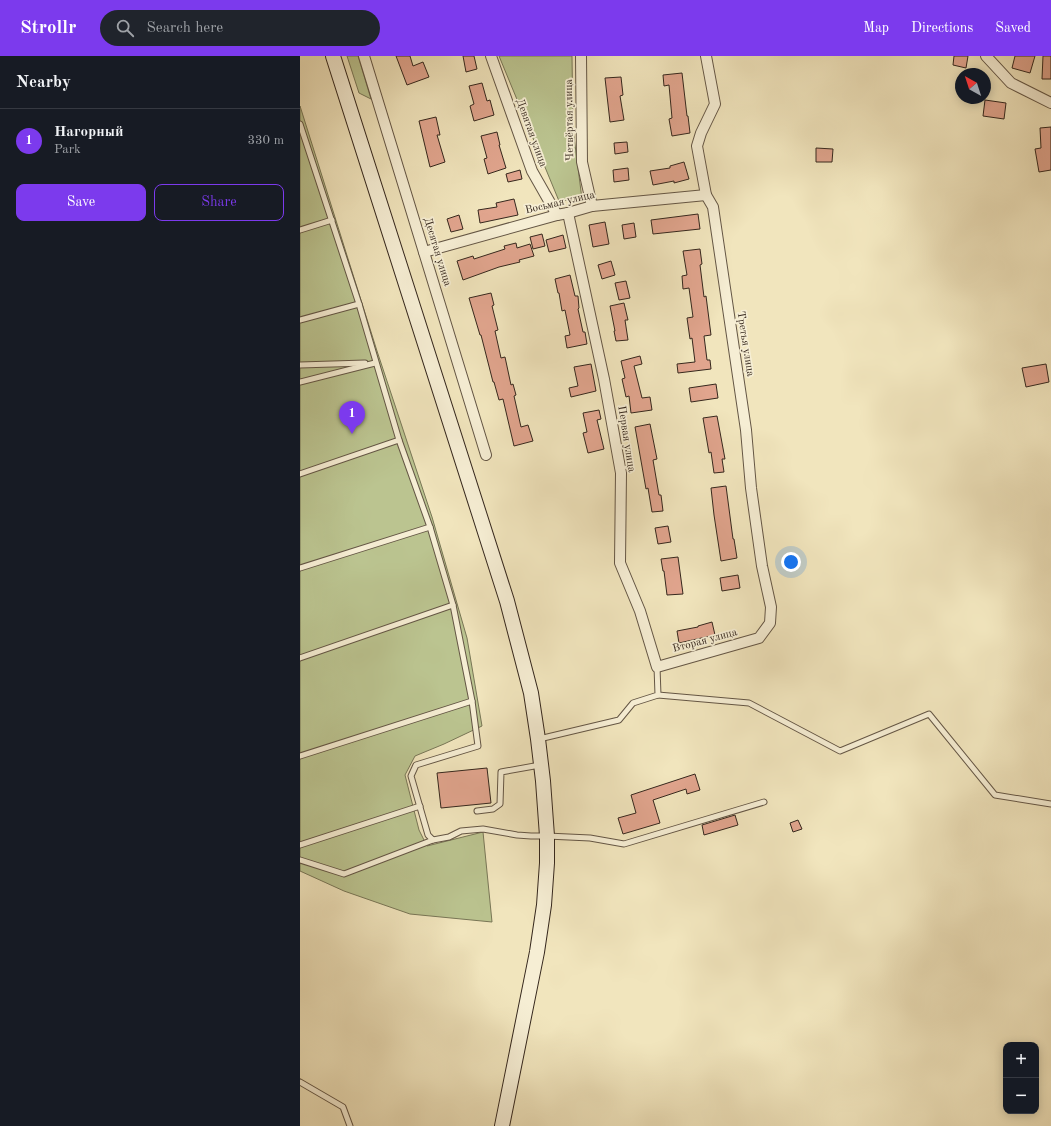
<!DOCTYPE html>
<html lang="en">
<head>
<meta charset="utf-8">
<style>
	:root { --surface:#171b24; --page:#20242c; --text:#f1f3f6; --muted:#9ea1a6; --line:#363941; --accent:#7c3aed }
	body { margin:0; font-family:"Old Standard TT",serif; background:var(--page); color:var(--text) }
	.controls { position:absolute; right:12px; bottom:12px; display:grid; overflow:hidden; border-radius:8px; box-shadow:0 2px 10px #0003 }
	.controls button { width:36px; height:36px; display:grid; place-items:center; padding:0; border:0; border-bottom:1px solid var(--line); background:var(--surface); color:var(--text); font:20px sans-serif }
	.compass { position:absolute; left:655px; top:12px; width:36px; height:36px; border-radius:50%; background:var(--surface); box-shadow:0 2px 10px #0003; rotate:321deg }
	.you { position:absolute; left:491px; top:506px; width:14px; height:14px; margin:-10px; border:3px solid #fff; border-radius:50%; background:#1a73e8; box-shadow:0 0 0 6px #1a73e833 }
	.badge { display:grid; place-items:center; width:26px; height:26px; border-radius:50%; background:var(--accent); color:#fff; font-size:13px; font-weight:700 }
	.pin { position:absolute; translate:-50% -33px; filter:drop-shadow(0 1px 2px #0008) }
	.pin::after { content:''; position:absolute; top:21px; width:14px; height:12px; background:inherit; clip-path:polygon(0 0,100% 0,50% 100%) }
	.list { margin:0; padding:0; list-style:none }
	h2 { display:flex; justify-content:space-between; align-items:center; height:52px; margin:0; padding:0 16px; font-size:17px }
	h2 small { font-size:13px; font-weight:400; color:var(--muted) }
	.list li { display:grid; grid-template-columns:26px 1fr auto; gap:12px; align-items:center; box-sizing:border-box; height:64px; padding:0 16px; border-top:1px solid var(--line) }
	.list b { display:block; font-size:15px; white-space:nowrap }
	.list p { margin:0; font-size:13px; white-space:nowrap; color:var(--muted) }
	.list em { font-size:13px; font-style:normal; color:var(--muted) }
	.actions { display:flex; gap:8px; padding:12px 16px }
	.actions a { flex:1; padding:9px 0; border:1px solid var(--accent); border-radius:8px; text-align:center; font-size:14px; color:var(--accent) }
	.actions .main { background:var(--accent); color:#fff }
	.icon { flex:none; width:22px; height:22px; fill:none; stroke:currentColor; stroke-width:2; stroke-linecap:round; stroke-linejoin:round }
	.map { position:relative; flex:none; width:751px; height:1070px; overflow:hidden }
	header { display:flex; align-items:center; gap:24px; box-sizing:border-box; height:56px; padding:0 20px; background:var(--accent); color:#fff }
	header strong { font-size:19px }
	nav { display:flex; gap:22px; margin-inline-start:auto; font-size:14px }
	.search { width:280px; height:36px; background:var(--page); display:flex; align-items:center; gap:10px; box-sizing:border-box; padding:0 14px; border-radius:22px; color:var(--muted); font-size:15px }
	main { display:flex }
	aside { flex:1; background:var(--surface) }
	.map>svg:first-child { display:block }
</style>
</head>
<body>
<header>
<strong>Strollr</strong>
<div class="search"><svg class="icon" aria-label="search" viewBox="0 0 24 24"><circle cx="10" cy="10" r="6"/><path d="M15 15l6 6"/></svg>Search here</div>
<nav><a>Map</a><a>Directions</a><a>Saved</a></nav>
</header>
<main>
<aside>
<h2>Nearby<small></small></h2>
<ul class="list">
<li><span class="badge">1</span><div><b>Нагорный</b><p>Park</p></div><em>330 m</em></li>
</ul>
<div class="actions"><a class="main">Save</a><a>Share</a></div>
</aside>
<div class="map">
<svg width="751" height="1070" viewBox="0 0 751 1070">
	<rect width="100%" height="100%" fill="#f1e5bd"/>
	<filter id="stains"><feTurbulence type="fractalNoise" baseFrequency=".005" numOctaves="4"/><feColorMatrix values="0 0 0 0 .2 0 0 0 0 .09 0 0 0 0 .02 0 0 0 .5 -.17"/></filter>
	<radialGradient id="worn" r=".72"><stop offset=".6" stop-color="#630" stop-opacity="0"/><stop offset="1" stop-color="#630" stop-opacity=".3"/></radialGradient>
	<g fill="#bbc490" stroke="#787656">
		<path d="M47,0H58L71,43L59,37Z"/>
		<path d="M199,0H272L273,73L282,143L259,145Z"/>
		<path d="M0,50L77,295L132,461L167,582L182,670L144,688L115,700L105,719L119,774L127,790L183,776L192,866L110,858L44,835L0,815Z"/>
	</g>
	<g fill="#e1a58e" stroke="#35271d">
		<path d="M96,0H110L113,10L123,6L129,21L107,29Z"/>
		<path d="M163,0H174L177,13L166,16Z"/>
		<path d="M654,0H668L666,12L653,9Z"/>
		<path d="M715,0H735L730,17L712,12Z"/>
		<path d="M743,0H751V23H742Z"/>
		<path d="M382,17L387,60H388L390,77L372,80L369,63L372,62L369,29L364,30L363,19Z"/>
		<path d="M321,21L323,39L320,40L324,64L310,66L305,22Z"/>
		<path d="M182,27L187,45L190,44L194,59L174,65L170,50L174,48L169,30Z"/>
		<path d="M685,44L706,47L704,63L683,60Z"/>
		<path d="M136,61L140,79H137L145,106L130,111L119,65Z"/>
		<path d="M751,71V114L739,116L735,93L741,92L740,72Z"/>
		<path d="M197,76L200,89H199L206,112L188,118L184,103L187,102L181,80Z"/>
		<path d="M327,86L328,96L315,98L314,87Z"/>
		<path d="M516,92L533,93L532,106H516Z"/>
		<path d="M384,106L389,123L374,127V125L353,129L350,115L370,112V110Z"/>
		<path d="M328,112L329,124L314,126L313,114Z"/>
		<path d="M220,114L222,123L208,126L206,118Z"/>
		<path d="M214,143L218,159L180,167L178,154L197,151L196,147Z"/>
		<path d="M398,158L400,173L353,178L351,164Z"/>
		<path d="M159,159L163,173L151,176L147,163Z"/>
		<path d="M305,166L309,188L293,191L289,169Z"/>
		<path d="M334,167L336,181L324,183L322,169Z"/>
		<path d="M242,178L245,190L233,193L230,181Z"/>
		<path d="M263,179L266,192L249,196L246,184Z"/>
		<path d="M216,187L217,192L230,188L234,200L219,204L220,206L199,211L163,224L157,205L173,200L174,203L205,193L204,190Z"/>
		<path d="M400,193L402,208L400,209L404,241L406,240L411,279L404,280L407,304H410L411,313L378,317L377,308L395,306L392,282L390,283L387,262L393,261L389,232L383,233L382,220L387,219L383,195Z"/>
		<path d="M311,205L315,219L302,223L298,209Z"/>
		<path d="M270,219L275,240H278L279,252L278,253L283,276H285L287,288L267,292L265,280L270,279L265,254L262,255L259,237H258L255,223Z"/>
		<path d="M326,225L330,242L319,244L315,227Z"/>
		<path d="M191,237L194,249L192,250L198,274L195,275L201,302L205,301L211,329L213,328L216,339L214,340L221,371L228,369L233,385L214,390L203,343L199,344L194,326H193L181,279H180L169,242Z"/>
		<path d="M324,247L328,264H325L328,284L316,285L314,275H315L310,250Z"/>
		<path d="M340,300L342,308L334,310L342,342L350,341L352,354L331,357L329,340L326,341L322,323L325,322L321,305Z"/>
		<path d="M291,308L296,335L271,341L269,332L278,330L274,311Z"/>
		<path d="M746,308L749,326L726,331L722,312Z"/>
		<path d="M416,328L418,342L391,346L389,332Z"/>
		<path d="M299,354L301,363L297,364L304,393L288,397L283,377L287,376L283,357Z"/>
		<path d="M417,360L425,403H422L424,416L414,417L411,396L409,397L403,362Z"/>
		<path d="M350,368L357,403L353,404L359,439H361L363,455L352,456L348,432L346,433L335,371Z"/>
		<path d="M426,430L433,483H434L437,502L421,505L414,459L411,432Z"/>
		<path d="M368,470L371,486L358,488L355,472Z"/>
		<path d="M378,501L383,538L367,539L364,515H363L361,503Z"/>
		<path d="M438,519L440,532L422,535L420,522Z"/>
		<path d="M412,566L415,579L379,587L377,575L398,571V570Z"/>
		<path d="M187,712L191,747L141,752L137,717Z"/>
		<path d="M395,718L400,734L387,738L386,733L353,744L360,767L323,778L318,762L336,757L331,739Z"/>
		<path d="M435,759L438,769L404,779L402,769Z"/>
		<path d="M498,764L502,773L493,776L490,767Z"/>
	</g>
	<g fill="none" stroke-linecap="round" stroke-linejoin="round">
		<defs>
			<g id="service">
				<path d="M0,68L59,248L99,384L130,471L153,549L172,645L178,690L116,709L111,720L128,779L133,784L149,781L161,775L183,773L217,779L231,780H247L290,782L324,788L464,746"/>
				<path d="M0,174L32,164"/>
				<path d="M0,264L59,248"/>
				<path d="M0,309L65,307"/>
				<path d="M0,326L75,307"/>
				<path d="M0,418L99,384"/>
				<path d="M0,512L130,471"/>
				<path d="M0,602L153,549"/>
				<path d="M358,639L449,647L540,695L629,658L695,739L751,748"/>
				<path d="M239,683L319,664L333,647L358,639L357,611"/>
				<path d="M0,700L172,645"/>
				<path d="M177,755L193,753L200,748L201,716L240,709"/>
				<path d="M0,789L120,750"/>
				<path d="M0,804L44,818L133,784"/>
				<path d="M0,1026L43,1051L50,1070"/>
			</g>
			<g id="minor">
				<path d="M64,0L186,399"/>
				<path d="M191,0L232,115L257,159"/>
				<path d="M281,0L282,106L292,150"/>
				<path d="M686,0L711,27L751,47"/>
				<path d="M268,157L304,323L321,417L320,507L340,555L357,611L459,582L470,567L471,551L462,510L451,432L446,374L413,151L406,139L397,90L401,77L415,48L406,0"/>
				<path d="M124,196L257,159L268,157L292,150L406,139"/>
			</g>
			<path id="secondary" d="M33,0L207,545L231,637L238,683L243,725L247,780V807L244,849L237,896L202,1070"/>
		</defs>
		<use href="#service" stroke="#645645" stroke-width="7"/>
		<use href="#minor" stroke="#645645" stroke-width="12"/>
		<use href="#secondary" stroke="#35271d" stroke-width="16"/>
		<use href="#service" stroke="#f6eed4" stroke-width="5"/>
		<use href="#minor" stroke="#f6eed4" stroke-width="10"/>
		<use href="#secondary" stroke="#f6eed4" stroke-width="14"/>
	</g>
	<g text-anchor="middle" dominant-baseline="central" stroke-width="3.5" stroke-linejoin="round" paint-order="stroke">
		<g font-size="11" fill="#35271d" stroke="#f6eed4">
			<text transform="translate(270 64) rotate(-91)">Четвёртая улица</text>
			<text transform="translate(231 77) rotate(70)">Девятая улица</text>
			<text transform="translate(260 147) rotate(-13)">Восьмая улица</text>
			<text transform="translate(137 196) rotate(73)">Десятая улица</text>
			<text transform="translate(445 288) rotate(81)">Третья улица</text>
			<text transform="translate(326 383) rotate(81)">Первая улица</text>
			<text transform="translate(405 585) rotate(-15)">Вторая улица</text>
		</g>
	</g>
	<rect width="100%" height="100%" filter="url(#stains)"/>
	<rect width="100%" height="100%" fill="url(#worn)"/>
</svg>
<div class="controls">
<button>+</button>
<button>−</button>
</div>
<svg class="compass" viewBox="-18 -18 36 36"><path d="M0-13l5 13h-10z" fill="#e53935"/><path d="M0 13l5-13h-10z" fill="#9ea1a6"/></svg>
<div class="you"></div>
<div class="pin badge" style="left:52px;top:378px">1</div>
</div>
</main>
</body>
</html>
